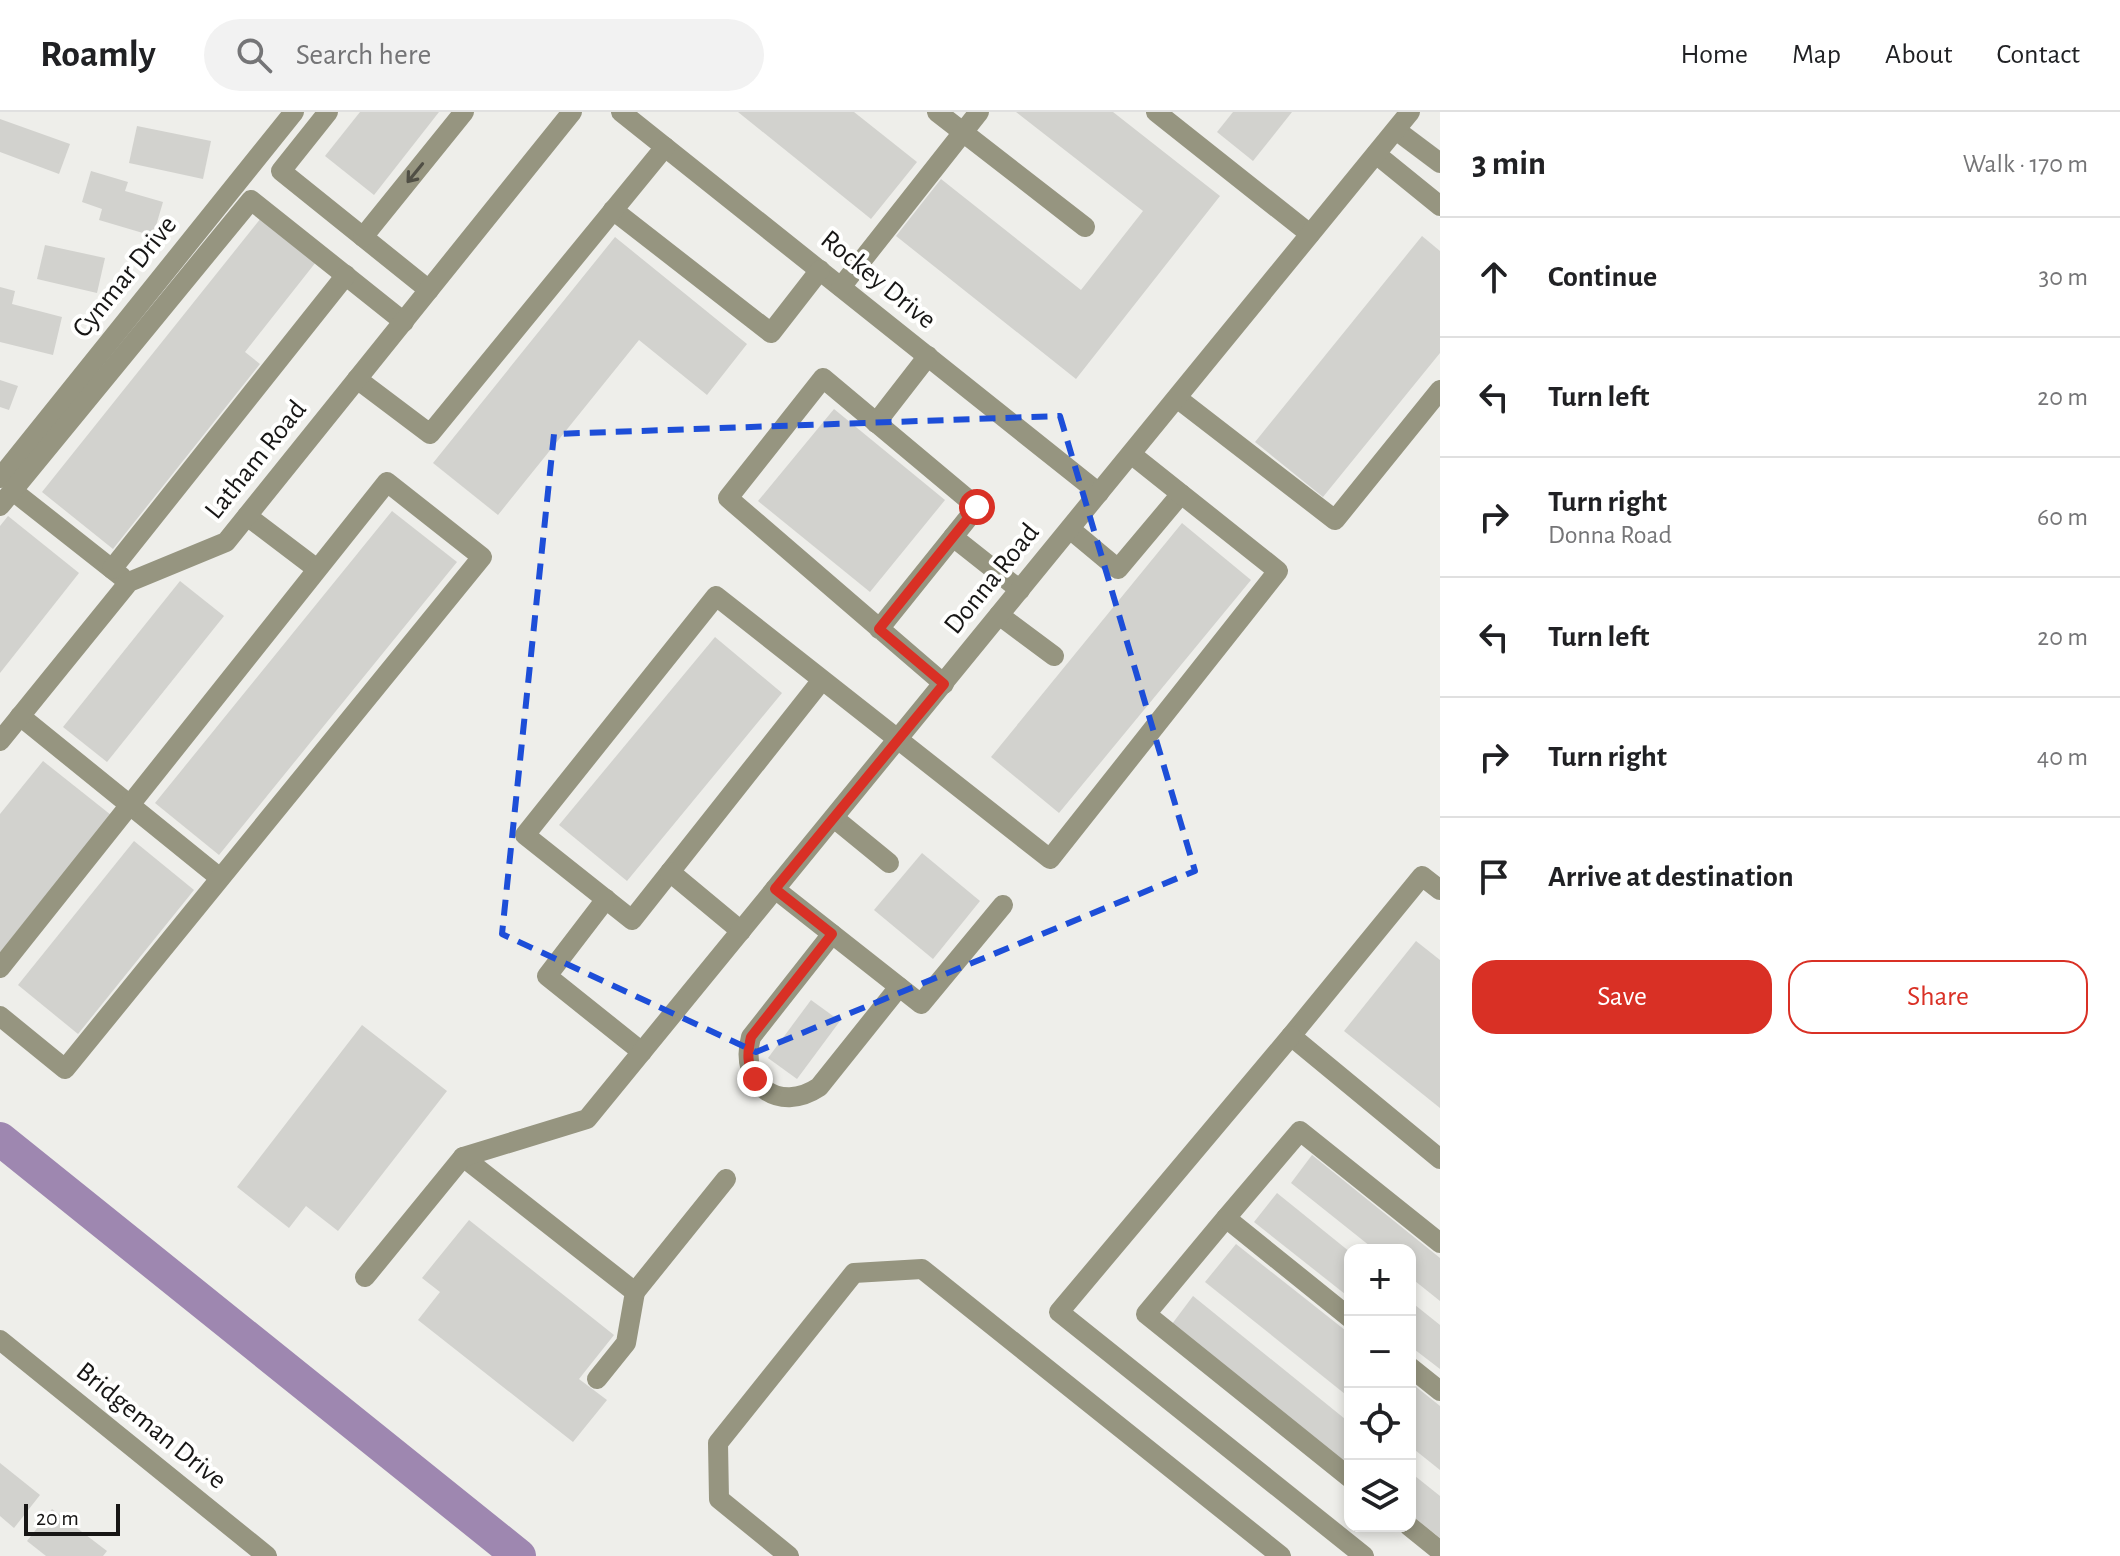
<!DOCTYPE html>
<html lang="en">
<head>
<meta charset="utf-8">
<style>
	:root { --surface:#fff; --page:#f2f2f2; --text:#202124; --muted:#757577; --line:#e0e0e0; --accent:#d93025 }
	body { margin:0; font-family:"Alegreya Sans",sans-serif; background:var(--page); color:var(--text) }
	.controls { position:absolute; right:24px; bottom:24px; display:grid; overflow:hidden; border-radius:16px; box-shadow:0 4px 12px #0003 }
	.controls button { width:72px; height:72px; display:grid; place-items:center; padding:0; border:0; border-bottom:2px solid var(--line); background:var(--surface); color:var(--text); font:40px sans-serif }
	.scale { position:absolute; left:24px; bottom:20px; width:96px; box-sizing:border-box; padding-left:8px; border:4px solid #171615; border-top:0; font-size:22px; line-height:28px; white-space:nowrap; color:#171615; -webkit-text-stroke:6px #fffffe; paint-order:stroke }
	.stop { position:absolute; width:24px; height:24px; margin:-18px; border:6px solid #d93025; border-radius:50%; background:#fff }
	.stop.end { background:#d93025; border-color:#fff; box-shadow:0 2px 8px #0008 }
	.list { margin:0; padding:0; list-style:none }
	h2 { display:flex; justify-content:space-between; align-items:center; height:104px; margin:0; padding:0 32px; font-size:34px }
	h2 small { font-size:26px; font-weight:400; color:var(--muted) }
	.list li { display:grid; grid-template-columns:52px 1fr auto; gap:24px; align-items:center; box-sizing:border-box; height:120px; padding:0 32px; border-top:2px solid var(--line) }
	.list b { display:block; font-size:30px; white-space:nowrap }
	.list p { margin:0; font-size:26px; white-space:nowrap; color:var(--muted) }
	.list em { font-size:26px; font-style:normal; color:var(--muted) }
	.actions { display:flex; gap:16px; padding:24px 32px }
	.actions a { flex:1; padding:18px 0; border:2px solid var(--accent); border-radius:24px; text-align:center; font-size:28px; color:var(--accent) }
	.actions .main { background:var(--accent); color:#fff }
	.icon { flex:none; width:44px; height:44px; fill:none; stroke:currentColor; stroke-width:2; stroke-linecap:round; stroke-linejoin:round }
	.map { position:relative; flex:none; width:1440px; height:1444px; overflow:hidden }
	header { display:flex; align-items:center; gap:48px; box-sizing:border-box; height:112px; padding:0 40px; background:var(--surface); border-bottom:2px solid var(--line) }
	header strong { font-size:38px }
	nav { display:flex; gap:44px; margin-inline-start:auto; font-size:28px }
	.search { width:560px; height:72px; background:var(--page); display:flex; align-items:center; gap:20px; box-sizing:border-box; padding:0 28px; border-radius:44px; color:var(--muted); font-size:30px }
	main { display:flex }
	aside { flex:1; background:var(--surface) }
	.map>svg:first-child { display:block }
</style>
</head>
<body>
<header>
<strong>Roamly</strong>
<div class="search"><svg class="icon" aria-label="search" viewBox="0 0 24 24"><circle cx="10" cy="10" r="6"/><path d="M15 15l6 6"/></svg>Search here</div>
<nav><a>Home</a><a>Map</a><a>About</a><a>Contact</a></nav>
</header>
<main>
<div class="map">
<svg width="1440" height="1444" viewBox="0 0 1440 1444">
	<rect width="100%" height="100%" fill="#eeeeea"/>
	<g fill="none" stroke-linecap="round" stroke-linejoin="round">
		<path stroke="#9e87b0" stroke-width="34" d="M0,1027L519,1444"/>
	</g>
	<g fill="#d2d2ce">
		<path d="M360,0H439L374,83L325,44Z"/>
		<path d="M738,0H854L917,50L871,107Z"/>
		<path d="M1016,0H1113L1220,84L1076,267L896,124L941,67L1081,178L1143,99Z"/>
		<path d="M1233,0H1292L1253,49L1217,20Z"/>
		<path d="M0,7L70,32L59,62L0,40Z"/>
		<path d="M137,14L211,29L203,67L129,51Z"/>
		<path d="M91,59L128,70L125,79L163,90L153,124L99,108L102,97L82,90Z"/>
		<path d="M261,106L316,150L245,240L260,252L113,437L42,380Z"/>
		<path d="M1422,124L1440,139V241L1323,385L1255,330Z"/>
		<path d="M615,125L747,232L707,283L639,228L498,403L433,351Z"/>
		<path d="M45,133L105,146L97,181L37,167Z"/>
		<path d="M0,175L15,179L12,192L62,205L53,243L0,230Z"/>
		<path d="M0,268L18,274L9,298L0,295Z"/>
		<path d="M834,297L945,388L870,480L758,389Z"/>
		<path d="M392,399L457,450L219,743L155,691Z"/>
		<path d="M8,404L79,461L0,561V414Z"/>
		<path d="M1182,411L1251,468L1059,701L991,645Z"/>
		<path d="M180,469L224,504L107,650L63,615Z"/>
		<path d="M715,525L782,581L627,769L559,713Z"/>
		<path d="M43,649L111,703L0,840V702Z"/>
		<path d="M134,729L194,778L78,922L18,873Z"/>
		<path d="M922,741L980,789L933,847L874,798Z"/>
		<path d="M1416,829L1440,848V996L1344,919Z"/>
		<path d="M811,888L840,909L797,967L768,946Z"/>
		<path d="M362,913L447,979L338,1119L306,1094L289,1116L237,1075Z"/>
		<path d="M1312,1043L1440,1146V1189L1410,1165V1138H1375L1291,1071Z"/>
		<path d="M1277,1081L1350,1140V1186L1254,1110Z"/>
		<path d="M469,1108L614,1223L579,1267L607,1288L573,1330L418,1208L440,1180L422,1166Z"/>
		<path d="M1236,1132L1350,1222V1286L1205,1170Z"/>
		<path d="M1193,1184L1350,1311V1354L1172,1212Z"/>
		<path d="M1410,1189L1440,1213V1257L1410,1234Z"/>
		<path d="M1410,1270L1440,1294V1358L1410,1334Z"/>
		<path d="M0,1351L40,1383L14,1416L0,1404Z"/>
		<path d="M1410,1360L1440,1384V1426L1410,1402Z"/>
		<path d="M52,1397L107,1439L103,1444H46L27,1429Z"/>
	</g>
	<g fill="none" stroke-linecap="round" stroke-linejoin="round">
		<g stroke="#969580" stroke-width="20">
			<path d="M328,0L281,59L429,178"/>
			<path d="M621,0L1099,381"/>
			<path d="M937,0L1085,115"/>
			<path d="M1156,0L1310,122"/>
			<path d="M1396,18L1440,51"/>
			<path d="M1376,42L1440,94"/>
			<path d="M613,98L771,221L820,158"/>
			<path d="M363,125L464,0"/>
			<path d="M841,175L979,0"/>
			<path d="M357,267L430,322L665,35"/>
			<path d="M1177,286L1335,408L1440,278"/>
			<path d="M876,311L928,244"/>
			<path d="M0,366L294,0"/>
			<path d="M13,379L122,465"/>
			<path d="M0,394L251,88L404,210"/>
			<path d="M247,404L317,457"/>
			<path d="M1070,417L1118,457L1181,382"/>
			<path d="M953,425L1020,478"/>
			<path d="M112,457L346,163"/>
			<path d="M999,503L1054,544"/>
			<path d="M879,517L977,395L823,266L728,386L944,572"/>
			<path d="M822,568L632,808L525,723L716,484L1050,747L1278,459L1131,342"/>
			<path d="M20,604L220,766"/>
			<path d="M0,629L129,470L226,430L572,0"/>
			<path d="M834,706L889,751"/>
			<path d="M670,760L741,819"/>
			<path d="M775,777L921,892L1003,793"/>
			<path d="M1440,778L1422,764L1291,924L1440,1047"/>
			<path d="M606,787L547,864L642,940"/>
			<path d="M832,822L751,925C738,972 779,1002 819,975L899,875"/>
			<path d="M0,856L387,370L482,445L65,957L0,904"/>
			<path d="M1291,924L1059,1200L1364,1444"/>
			<path d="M463,1045L635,1180L626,1231L597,1267"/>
			<path d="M1226,1106L1146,1202L1350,1366"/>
			<path d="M365,1165L463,1045L587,1007L1410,0"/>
			<path d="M635,1180L726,1067"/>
			<path d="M1350,1206L1226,1106L1300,1019L1440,1131"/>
			<path d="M0,1228L267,1444"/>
			<path d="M1410,1255L1440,1279"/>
			<path d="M1409,1414L1440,1439"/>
			<path d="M789,1444L719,1387L718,1331L854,1161L922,1157L1281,1444"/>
		</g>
	</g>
	<defs><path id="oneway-shaft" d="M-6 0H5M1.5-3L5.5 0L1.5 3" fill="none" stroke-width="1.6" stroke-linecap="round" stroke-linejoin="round" transform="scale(2)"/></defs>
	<use stroke="#504f45" href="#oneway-shaft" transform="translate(415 61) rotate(129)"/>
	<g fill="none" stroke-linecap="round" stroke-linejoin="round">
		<path stroke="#d93025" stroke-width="10" d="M755,967C747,952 747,942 751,925L832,822L775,777L944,572L879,517L977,395"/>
	</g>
	<path fill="none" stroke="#1d4ed8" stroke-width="6" stroke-dasharray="16 10" stroke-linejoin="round" d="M1060,304L1195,759L756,940L502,822L554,322Z"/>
	<g text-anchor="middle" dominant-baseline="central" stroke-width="8" stroke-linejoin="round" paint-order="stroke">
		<g font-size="28" fill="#171615" stroke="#fffffe">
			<text transform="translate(125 165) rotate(-51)">Cynmar Drive</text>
			<text transform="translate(878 168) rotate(39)">Rockey Drive</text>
			<text transform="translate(256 348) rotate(-51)">Latham Road</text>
			<text transform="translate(992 467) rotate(-51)">Donna Road</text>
			<text transform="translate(151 1314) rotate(39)">Bridgeman Drive</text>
		</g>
	</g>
</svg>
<div class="controls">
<button>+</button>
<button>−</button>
<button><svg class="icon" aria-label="locate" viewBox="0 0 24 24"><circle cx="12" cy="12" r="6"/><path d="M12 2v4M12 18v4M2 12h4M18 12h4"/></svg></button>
<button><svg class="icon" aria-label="layers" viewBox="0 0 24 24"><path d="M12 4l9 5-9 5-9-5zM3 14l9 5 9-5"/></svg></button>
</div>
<div class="scale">20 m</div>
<div class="stop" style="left:977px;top:395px"></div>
<div class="stop end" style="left:755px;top:967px"></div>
</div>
<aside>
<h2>3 min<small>Walk · 170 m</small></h2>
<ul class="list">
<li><svg class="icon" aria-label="ahead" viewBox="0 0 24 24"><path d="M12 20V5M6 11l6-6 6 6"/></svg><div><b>Continue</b></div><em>30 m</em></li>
<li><svg class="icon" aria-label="left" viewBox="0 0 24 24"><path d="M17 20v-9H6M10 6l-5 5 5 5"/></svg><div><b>Turn left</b></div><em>20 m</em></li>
<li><svg class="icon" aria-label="right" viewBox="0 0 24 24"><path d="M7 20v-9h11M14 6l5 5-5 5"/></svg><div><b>Turn right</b><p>Donna Road</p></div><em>60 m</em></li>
<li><svg class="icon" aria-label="left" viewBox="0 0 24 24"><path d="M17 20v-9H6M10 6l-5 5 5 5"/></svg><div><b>Turn left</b></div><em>20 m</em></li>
<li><svg class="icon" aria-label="right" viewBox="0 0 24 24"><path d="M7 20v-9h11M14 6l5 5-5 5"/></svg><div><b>Turn right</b></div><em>40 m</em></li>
<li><svg class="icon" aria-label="arrive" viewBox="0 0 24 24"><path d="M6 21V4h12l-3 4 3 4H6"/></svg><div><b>Arrive at destination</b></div></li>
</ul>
<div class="actions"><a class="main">Save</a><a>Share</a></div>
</aside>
</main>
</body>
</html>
